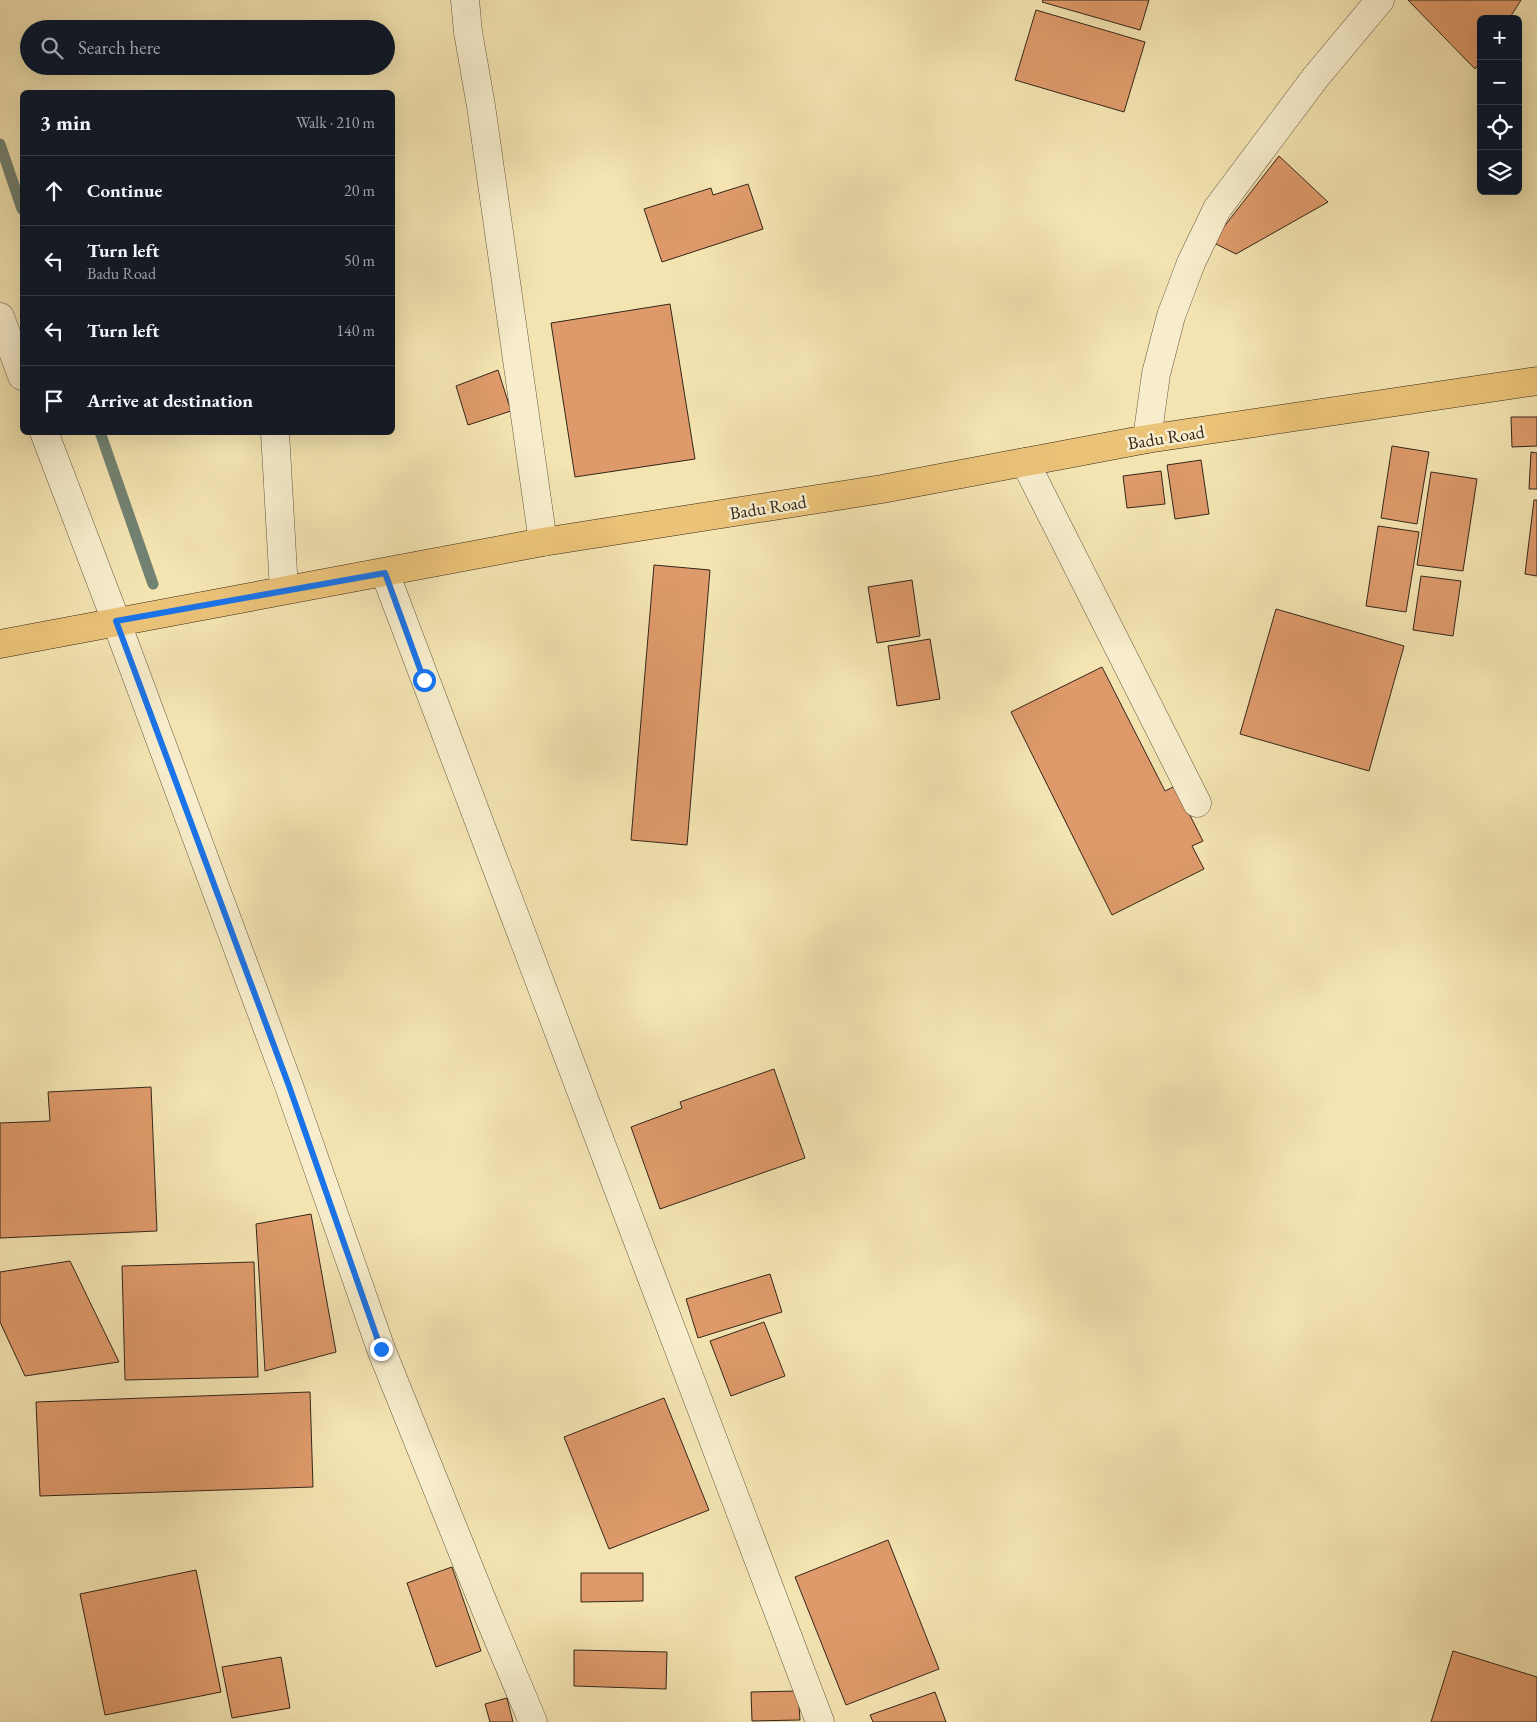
<!DOCTYPE html>
<html lang="en">
<head>
<meta charset="utf-8">
<style>
	:root { --surface:#171b24; --page:#242831; --text:#f1f3f6; --muted:#9ea1a6; --line:#363941 }
	body { margin:0; font-family:"EB Garamond",serif; background:var(--page); color:var(--text) }
	.controls { position:absolute; right:15px; top:15px; display:grid; overflow:hidden; border-radius:8px; box-shadow:0 5px 20px #0002 }
	.controls button { width:45px; height:45px; display:grid; place-items:center; padding:0; border:0; border-bottom:1px solid var(--line); background:var(--surface); color:var(--text); font:25px sans-serif }
	.stop { position:absolute; width:15px; height:15px; margin:-11px; border:4px solid #1a73e8; border-radius:50%; background:#fff }
	.stop.end { background:#1a73e8; border-color:#fff; box-shadow:0 1px 5px #0008 }
	.list { margin:0; padding:0; list-style:none }
	h2 { display:flex; justify-content:space-between; align-items:center; height:65px; margin:0; padding:0 20px; font-size:21px }
	h2 small { font-size:16px; font-weight:400; color:var(--muted) }
	.list li { display:grid; grid-template-columns:32px 1fr auto; gap:15px; align-items:center; box-sizing:border-box; height:70px; padding:0 20px; border-top:1px solid var(--line) }
	.list b { display:block; font-size:19px; white-space:nowrap }
	.list p { margin:0; font-size:16px; white-space:nowrap; color:var(--muted) }
	.list em { font-size:16px; font-style:normal; color:var(--muted) }
	.icon { flex:none; width:28px; height:28px; fill:none; stroke:currentColor; stroke-width:2; stroke-linecap:round; stroke-linejoin:round }
	.map { position:relative; flex:none; width:1537px; height:1722px; overflow:hidden }
	.search { position:absolute; background:var(--surface); box-shadow:0 5px 20px #0002; left:20px; top:20px; width:375px; height:55px; display:flex; align-items:center; gap:12px; box-sizing:border-box; padding:0 18px; border-radius:28px; color:var(--muted); font-size:19px }
	.panel { position:absolute; background:var(--surface); box-shadow:0 5px 20px #0002; left:20px; top:90px; width:375px; height:345px; border-radius:8px }
	.map>svg:first-child { display:block }
</style>
</head>
<body>
<div class="map">
<svg width="1537" height="1722" viewBox="0 0 1537 1722">
	<rect width="100%" height="100%" fill="#f3e4b1"/>
	<filter id="stains"><feTurbulence type="fractalNoise" baseFrequency=".004" numOctaves="4"/><feColorMatrix values="0 0 0 0 .2 0 0 0 0 .09 0 0 0 0 .02 0 0 0 .5 -.17"/></filter>
	<radialGradient id="worn" r=".72"><stop offset=".6" stop-color="#630" stop-opacity="0"/><stop offset="1" stop-color="#630" stop-opacity=".3"/></radialGradient>
	<g fill="none" stroke-linecap="round" stroke-linejoin="round">
		<g stroke="#728272" stroke-width="11">
			<path d="M0,144L22,209"/>
			<path d="M100,432L153,584"/>
		</g>
	</g>
	<g fill="#de9a6b" stroke="#34261a">
		<path d="M1043,0H1149L1140,30L1042,2Z"/>
		<path d="M1408,0H1521L1509,19H1481V61L1475,69Z"/>
		<path d="M1036,10L1145,42L1124,112L1015,80Z"/>
		<path d="M1279,156L1328,202L1236,254L1212,242Z"/>
		<path d="M748,184L763,229L662,262L644,209L711,188L713,195Z"/>
		<path d="M670,304L695,459L575,477L551,323Z"/>
		<path d="M498,370L511,411L468,425L456,386Z"/>
		<path d="M1511,417H1537V446L1512,447Z"/>
		<path d="M1392,446L1429,452L1417,524L1381,518Z"/>
		<path d="M1531,452L1537,453V489H1529Z"/>
		<path d="M1201,460L1209,514L1175,519L1167,465Z"/>
		<path d="M1161,471L1165,504L1127,508L1123,476Z"/>
		<path d="M1431,472L1477,479L1463,571L1417,565Z"/>
		<path d="M1534,500H1537V576L1525,574Z"/>
		<path d="M1378,526L1419,532L1406,612L1366,606Z"/>
		<path d="M654,565L710,570L687,845L631,840Z"/>
		<path d="M1421,576L1461,581L1453,636L1413,630Z"/>
		<path d="M912,580L920,636L877,643L868,587Z"/>
		<path d="M1276,609L1404,646L1369,771L1240,734Z"/>
		<path d="M930,639L940,699L897,706L888,646Z"/>
		<path d="M1102,667L1165,791L1175,786L1203,841L1192,846L1204,869L1112,915L1011,712Z"/>
		<path d="M774,1069L805,1158L660,1209L631,1127L682,1108L680,1102Z"/>
		<path d="M151,1087L157,1231L0,1238V1123L50,1121L48,1092Z"/>
		<path d="M311,1214L336,1352L265,1371L256,1224Z"/>
		<path d="M70,1261L119,1362L25,1376L0,1322V1272Z"/>
		<path d="M254,1262L258,1377L125,1380L122,1266Z"/>
		<path d="M770,1274L782,1312L698,1338L686,1299Z"/>
		<path d="M764,1322L785,1376L731,1396L710,1341Z"/>
		<path d="M310,1392L313,1487L40,1496L36,1402Z"/>
		<path d="M664,1398L709,1510L609,1549L564,1437Z"/>
		<path d="M888,1540L939,1669L846,1705L795,1577Z"/>
		<path d="M452,1567L481,1651L436,1667L407,1583Z"/>
		<path d="M196,1570L221,1692L105,1715L80,1594Z"/>
		<path d="M581,1573H643V1601L581,1602Z"/>
		<path d="M574,1650L667,1652L666,1689L574,1686Z"/>
		<path d="M1453,1651L1537,1677V1722H1431Z"/>
		<path d="M281,1657L290,1708L232,1718L222,1667Z"/>
		<path d="M798,1691L800,1720L752,1721L751,1692Z"/>
		<path d="M935,1692L946,1722H873L870,1715Z"/>
		<path d="M507,1698L513,1722H490L485,1704Z"/>
	</g>
	<g fill="none" stroke-linecap="round" stroke-linejoin="round">
		<defs>
			<g id="minor">
				<path d="M465,0L468,32L481,106L543,542"/>
				<path d="M0,317L22,376"/>
				<path d="M44,432L116,621L289,1086L381,1349L486,1610L533,1722"/>
				<path d="M275,432L284,590"/>
				<path d="M1147,439L1156,374L1171,316L1191,263L1217,209L1315,78L1380,0"/>
				<path d="M1025,462L1197,803"/>
				<path d="M385,573L820,1722"/>
			</g>
			<path id="major" d="M0,644L543,542L882,489L1147,439L1537,381"/>
		</defs>
		<use href="#minor" stroke="#645640" stroke-width="29"/>
		<use href="#major" stroke="#34261a" stroke-width="29"/>
		<use href="#minor" stroke="#f7edcc" stroke-width="28"/>
		<use href="#major" stroke="#eac278" stroke-width="28"/>
	</g>
	<g fill="none" stroke-linecap="round" stroke-linejoin="round">
		<path stroke="#1a73e8" stroke-width="6" d="M381,1349L289,1086L116,621L385,573L424,680"/>
	</g>
	<g text-anchor="middle" dominant-baseline="central" stroke-width="5" stroke-linejoin="round" paint-order="stroke">
		<g font-size="18" fill="#34261a" stroke="#f7edcc">
			<text transform="translate(1166 437) rotate(-9)">Badu Road</text>
			<text transform="translate(768 507) rotate(-9)">Badu Road</text>
		</g>
	</g>
	<rect width="100%" height="100%" filter="url(#stains)"/>
	<rect width="100%" height="100%" fill="url(#worn)"/>
</svg>
<div class="controls">
<button>+</button>
<button>−</button>
<button><svg class="icon" aria-label="locate" viewBox="0 0 24 24"><circle cx="12" cy="12" r="6"/><path d="M12 2v4M12 18v4M2 12h4M18 12h4"/></svg></button>
<button><svg class="icon" aria-label="layers" viewBox="0 0 24 24"><path d="M12 4l9 5-9 5-9-5zM3 14l9 5 9-5"/></svg></button>
</div>
<div class="stop" style="left:424px;top:680px"></div>
<div class="stop end" style="left:381px;top:1349px"></div>
<div class="search"><svg class="icon" aria-label="search" viewBox="0 0 24 24"><circle cx="10" cy="10" r="6"/><path d="M15 15l6 6"/></svg>Search here</div>
<section class="panel">
<h2>3 min<small>Walk · 210 m</small></h2>
<ul class="list">
<li><svg class="icon" aria-label="ahead" viewBox="0 0 24 24"><path d="M12 20V5M6 11l6-6 6 6"/></svg><div><b>Continue</b></div><em>20 m</em></li>
<li><svg class="icon" aria-label="left" viewBox="0 0 24 24"><path d="M17 20v-9H6M10 6l-5 5 5 5"/></svg><div><b>Turn left</b><p>Badu Road</p></div><em>50 m</em></li>
<li><svg class="icon" aria-label="left" viewBox="0 0 24 24"><path d="M17 20v-9H6M10 6l-5 5 5 5"/></svg><div><b>Turn left</b></div><em>140 m</em></li>
<li><svg class="icon" aria-label="arrive" viewBox="0 0 24 24"><path d="M6 21V4h12l-3 4 3 4H6"/></svg><div><b>Arrive at destination</b></div></li>
</ul>
</section>
</div>
</body>
</html>
